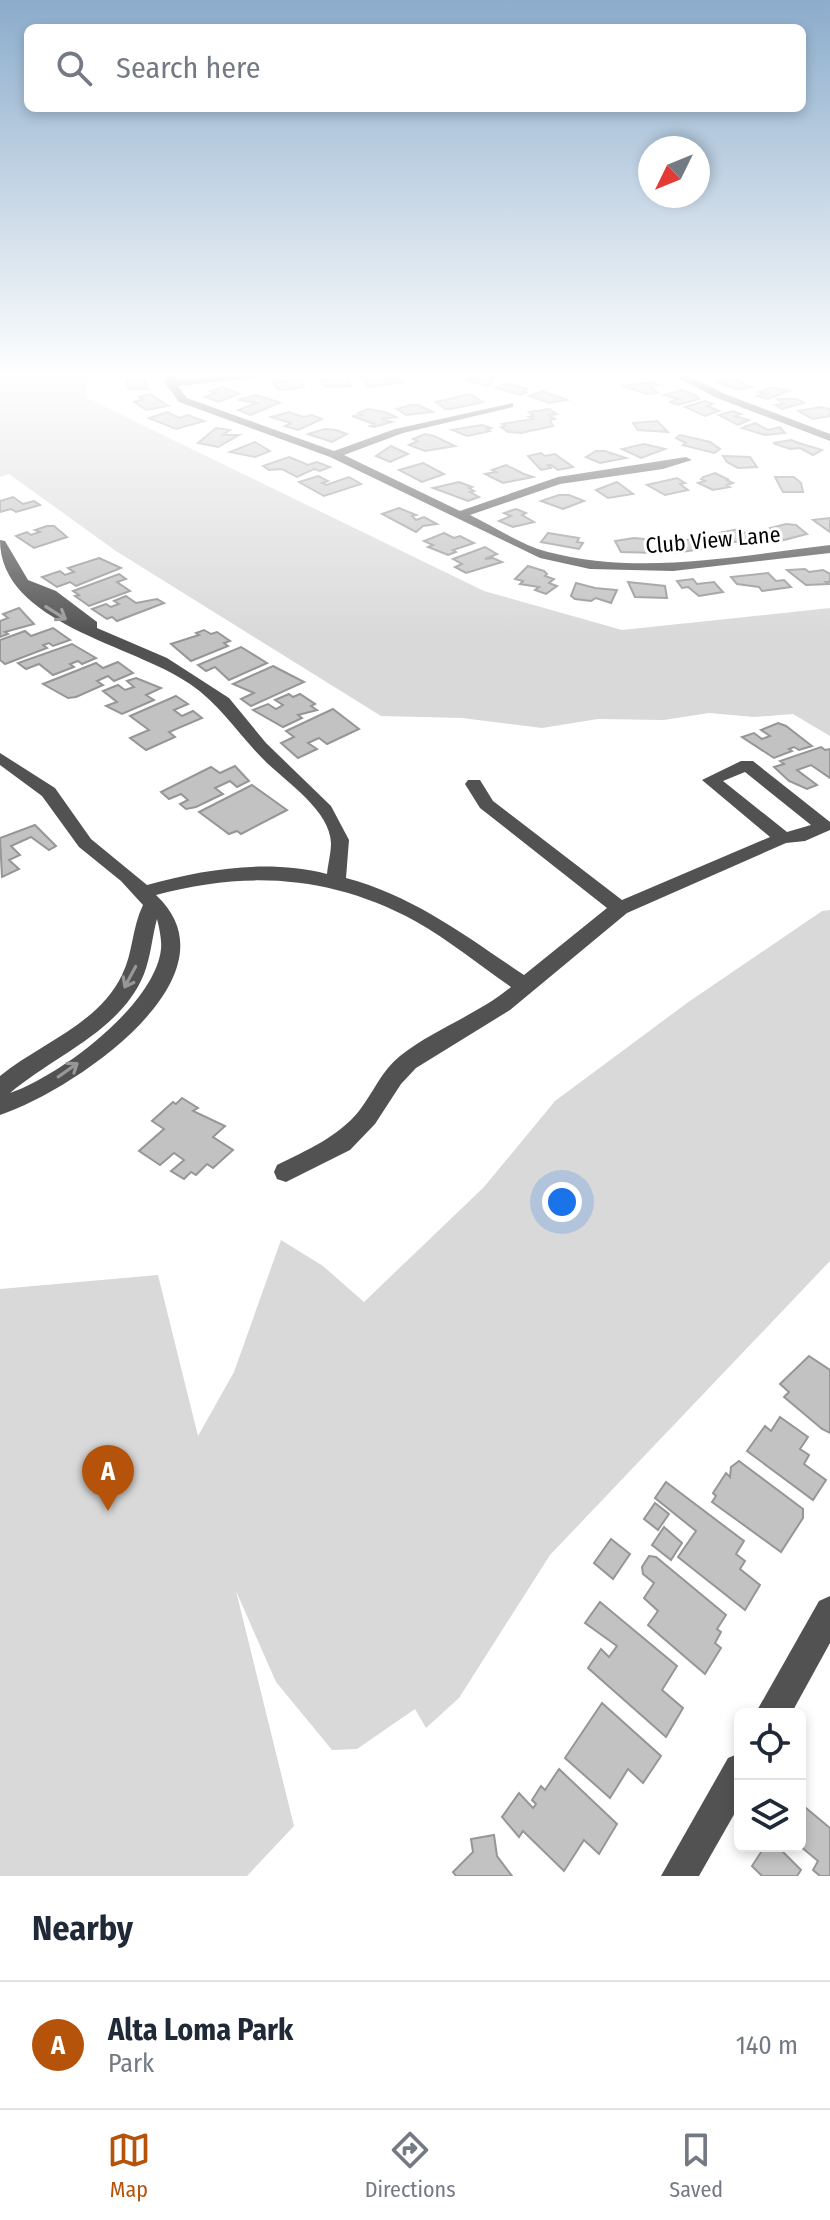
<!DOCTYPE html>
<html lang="en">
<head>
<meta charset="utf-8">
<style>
	:root { --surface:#fff; --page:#f2f2f3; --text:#1f2937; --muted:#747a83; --line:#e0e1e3; --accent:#b45309 }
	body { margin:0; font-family:"Fira Sans Condensed",sans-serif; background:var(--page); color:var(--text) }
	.controls { position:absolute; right:24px; bottom:24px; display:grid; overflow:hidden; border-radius:12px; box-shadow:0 4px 12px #0003 }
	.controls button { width:72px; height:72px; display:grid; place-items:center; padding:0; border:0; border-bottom:2px solid var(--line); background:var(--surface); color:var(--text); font:40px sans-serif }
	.compass { position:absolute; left:638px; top:136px; width:72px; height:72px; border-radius:50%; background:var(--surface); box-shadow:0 4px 12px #0003; rotate:227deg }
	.you { position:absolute; left:562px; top:1202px; width:28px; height:28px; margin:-20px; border:6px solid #fff; border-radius:50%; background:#1a73e8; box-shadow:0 0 0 12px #1a73e833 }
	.badge { display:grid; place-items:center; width:52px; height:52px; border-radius:50%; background:var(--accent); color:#fff; font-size:26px; font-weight:700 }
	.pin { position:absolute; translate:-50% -66px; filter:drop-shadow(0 2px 4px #0008) }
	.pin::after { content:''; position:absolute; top:42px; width:28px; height:24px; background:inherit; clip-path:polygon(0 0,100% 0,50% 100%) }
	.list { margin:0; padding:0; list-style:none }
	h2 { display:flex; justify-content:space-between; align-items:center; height:104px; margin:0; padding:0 32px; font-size:34px }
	h2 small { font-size:26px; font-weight:400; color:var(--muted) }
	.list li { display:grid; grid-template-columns:52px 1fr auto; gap:24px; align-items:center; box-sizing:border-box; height:128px; padding:0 32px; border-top:2px solid var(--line) }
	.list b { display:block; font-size:30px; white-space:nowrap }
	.list p { margin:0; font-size:26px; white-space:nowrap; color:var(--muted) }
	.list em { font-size:26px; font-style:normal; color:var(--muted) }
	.icon { flex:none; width:44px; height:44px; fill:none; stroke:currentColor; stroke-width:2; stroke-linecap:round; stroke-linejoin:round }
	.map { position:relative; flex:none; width:830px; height:1876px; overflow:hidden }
	.search { position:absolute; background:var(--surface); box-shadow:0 4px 12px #0003; left:24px; right:24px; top:24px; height:88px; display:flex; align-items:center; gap:20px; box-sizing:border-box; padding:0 28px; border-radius:12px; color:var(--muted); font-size:30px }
	.sheet { height:232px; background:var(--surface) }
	nav { display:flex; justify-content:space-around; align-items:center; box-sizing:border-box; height:112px; border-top:2px solid var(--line); background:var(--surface); font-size:22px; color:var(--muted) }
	nav a { display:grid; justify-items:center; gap:4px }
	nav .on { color:var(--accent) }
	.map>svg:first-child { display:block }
</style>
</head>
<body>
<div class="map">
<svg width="830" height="1876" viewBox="0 0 830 1876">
	<rect width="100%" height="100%" fill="#fff"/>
	<g fill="#d9d9d9">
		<path d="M0,373H87V398L484,591L622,630L830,608V736L793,714L754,717L709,713L664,720L598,719L542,728L462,718L381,716L116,551L9,474L0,477Z"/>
		<path d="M830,910V1261L550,1555L459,1698L426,1728L415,1709L357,1749L332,1750L276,1682L236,1591L294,1826L247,1876H0V1289L158,1275L198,1436L234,1372L281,1240L323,1266L364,1302L484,1187L555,1101L687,1003L822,911Z"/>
	</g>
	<g fill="#c2c2c2" stroke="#969696" stroke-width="2">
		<path d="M374,373L380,380L397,376L403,382L369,387L357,374Z"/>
		<path d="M348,374L351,378L346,379L352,386L326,387L319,379L337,380L334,376Z"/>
		<path d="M474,375H482L495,378L488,386L467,380Z"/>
		<path d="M144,379L148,389H129L127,381Z"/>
		<path d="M302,379L304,387L291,389L278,390L273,382Z"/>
		<path d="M735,379L751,387L739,390L717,382Z"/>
		<path d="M653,382L658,385L649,386L658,393L647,394L622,386Z"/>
		<path d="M505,383L527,389L523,391L527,392L521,395L495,388Z"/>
		<path d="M223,387L239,394L219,402L205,397L216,393L210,391Z"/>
		<path d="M771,387L789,391L767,399L757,396L765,393L759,392Z"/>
		<path d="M682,390L697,396L699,399L678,405L670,402L678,399L664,395Z"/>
		<path d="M542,391L567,400L549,403L529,396Z"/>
		<path d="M150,394L168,406L146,410L134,402L143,400L139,397Z"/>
		<path d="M470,394L483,402L451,409H445L436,402Z"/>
		<path d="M256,395L278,402L280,403L250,415L238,410L257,403L238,400Z"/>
		<path d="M777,399H797L804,403L782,409L775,405L784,404Z"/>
		<path d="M705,401L713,404L707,406L719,411L705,416L685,407Z"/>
		<path d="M410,405H418L433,412L406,415L397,409Z"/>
		<path d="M821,407L830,409V416L813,419L798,411Z"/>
		<path d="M368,409L385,412L396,417L382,419L392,422L374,427L370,426L374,424L352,416L363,415L358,413Z"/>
		<path d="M549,409L557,414L549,415L555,419L550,420L553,426L521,433L508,432L501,427L505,426L502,424L533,419L529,417L534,416L529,412Z"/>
		<path d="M733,411L741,414L734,416L749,420L738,425L719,415Z"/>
		<path d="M167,412L179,418L188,415L204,421L176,429L149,418Z"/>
		<path d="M289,412L303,417L312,415L322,419L298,430L285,426L291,423L271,417Z"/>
		<path d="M657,421L668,432L638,430L633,423Z"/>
		<path d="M755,423L768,430L780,427L785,433L765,435L742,428Z"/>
		<path d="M482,425L491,428L487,429L490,431L467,436L452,430Z"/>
		<path d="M216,428L230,430L223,435H239L218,447L198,443Z"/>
		<path d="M325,429L336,430L347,434L332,442L308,434Z"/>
		<path d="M425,434L434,436L455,446L425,451L409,445L418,441L413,439Z"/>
		<path d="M680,435L710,442L720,449L714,453L683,445L686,443L676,438Z"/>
		<path d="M791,440L799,443L822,450L813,455L800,448L790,449L773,443Z"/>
		<path d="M255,442L270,451L255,457L230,452Z"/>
		<path d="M644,444L665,449L641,458L622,449Z"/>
		<path d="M391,446L408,454L390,462L376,456Z"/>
		<path d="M596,451H605L626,458L600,463L586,457Z"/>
		<path d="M541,453L545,456L555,454L573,467L558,470L551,465H548L551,468L541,470L528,456Z"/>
		<path d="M723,456L750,457L757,467L738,468L727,462Z"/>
		<path d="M289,457L308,465L317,462L330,467L320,471L314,469L297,477L282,469L269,470L263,466Z"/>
		<path d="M423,463L444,474L422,482L399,470Z"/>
		<path d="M506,465L524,474L533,477L503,483L485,474L496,472L492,470Z"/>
		<path d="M715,473L729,480H726L733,483L727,485L730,487L713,490L698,483L705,481L701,479L703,477Z"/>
		<path d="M318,476L328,481L322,483L326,485L349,477L361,484L324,496L299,482Z"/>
		<path d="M775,477H794L801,483L803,492H783Z"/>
		<path d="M677,478L685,483L680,484L688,490L665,495L647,485Z"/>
		<path d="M459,482L472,487L469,488L474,491L470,492L479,497L468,501L433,488Z"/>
		<path d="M617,482L633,494L608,498L596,490Z"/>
		<path d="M559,495H569L584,501L563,509L541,501Z"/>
		<path d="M13,497L23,504L34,501L40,505L16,512L11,509L0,512V501Z"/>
		<path d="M399,508L416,515L412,516L416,520L424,517L437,524L423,526L416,532L382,514Z"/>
		<path d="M516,509L526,513L522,515L534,522L513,527L499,521L511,516L504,513Z"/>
		<path d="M830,518V532L813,520Z"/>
		<path d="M786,524L796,525L807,534L780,541L770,528Z"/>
		<path d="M47,526H54L67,537L34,548L16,536L27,532L31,535L40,532L35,530Z"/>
		<path d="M739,529L750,536H753L749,532H752L764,542H727L719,533Z"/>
		<path d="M444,533L454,538L460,536L474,543L453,550L456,552L448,555L428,547L433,545L424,541Z"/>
		<path d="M548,533L579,538L577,542L583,543L579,549L541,542Z"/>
		<path d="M682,537L684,540L701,539L711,548L673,553L664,543L671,542L668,539Z"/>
		<path d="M634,538L644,539L656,553L621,552L615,541Z"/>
		<path d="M485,547L497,554L485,559L493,558L502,562L466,573L455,567L462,564L453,559Z"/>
		<path d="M99,558L121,568L76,586L70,582L57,587L42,577L60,571L65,575L74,572L68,568Z"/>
		<path d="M528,566L544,571L547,574L545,576L554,579L549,583L557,586L546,594L535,590L539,587L520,584L523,581L515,579Z"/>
		<path d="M805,569L809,572L823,570L830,574V582H826L829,584L806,585L787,570Z"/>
		<path d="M768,573L776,581L784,580L791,587L762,591L759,587L737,584L731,577Z"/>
		<path d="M119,574L126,579L117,582L130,591L89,606L75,596L79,595L73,591Z"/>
		<path d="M693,579L697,584L714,582L723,592L699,596L688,587L682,588L677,581Z"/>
		<path d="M628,582L665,586L667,598L635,597Z"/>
		<path d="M576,583L595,588L617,590L611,603L596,598L591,601L575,599L571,596Z"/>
		<path d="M126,596L136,603L157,599L164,603L117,621L112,617L107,619L92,609L106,604L111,607L119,604L114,601Z"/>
		<path d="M19,608L34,624L5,632L8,634L0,637V621L8,618L3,614Z"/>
		<path d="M53,628L70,640L53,646L49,643L43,645L47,648L5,664L0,660V640L25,631L31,636Z"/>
		<path d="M204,630L211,634L217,632L230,641L224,643L228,646L191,661L171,644L199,635L196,633Z"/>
		<path d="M72,644L96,658L82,664L78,661L70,664L74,667L53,675L39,664L26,669L18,663Z"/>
		<path d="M241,647L267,663L229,680L215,667L206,671L198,665Z"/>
		<path d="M118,662L133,673L114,681L108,676L97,681L103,685L76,697L68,698L43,684L96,663L103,668Z"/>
		<path d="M273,666L304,682L251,706L241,699L254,693L233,684Z"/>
		<path d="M136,678L161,688L146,695L154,700L122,714L106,706L117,702L103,691L118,685L125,690L134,687L127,681Z"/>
		<path d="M289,694L293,697L300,694L315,704L311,706L317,710L298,715L302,718L283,727L253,710L268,704L276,709L283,705L275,700Z"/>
		<path d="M176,696L188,704L174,710L182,716L193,711L202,718L169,732L175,737L146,750L130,738L149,730L130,716Z"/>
		<path d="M333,709L359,729L327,744L319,738L308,743L317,749L298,758L281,743L294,737L286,731Z"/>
		<path d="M778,723L786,726L812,746L799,750L794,747L789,749L792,751L774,758L742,737L754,733L762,739L770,736L761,730Z"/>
		<path d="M821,747L825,750L830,749V778L811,765L797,770L817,785L807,789L789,781L774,767L784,764L780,761Z"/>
		<path d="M235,766L249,781L237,787L230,781L215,788L223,794L196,807L186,809L180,804L188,800L181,794L169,799L161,792L211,767L220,773Z"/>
		<path d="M252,785L287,810L241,834L237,831L229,834L199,812Z"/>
		<path d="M35,825L56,846L49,850L31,837L11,846L20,855L9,860L19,869L2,877L0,838Z"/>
		<path d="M182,1098L198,1108L193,1111L225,1126L213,1137L233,1150L213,1168L207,1164L196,1175L191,1172L184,1179L171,1171L184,1160L174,1153L160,1165L139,1151L164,1129L152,1121L173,1102L176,1104Z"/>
		<path d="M809,1356L830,1370V1433L822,1429L784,1397L789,1392L780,1384Z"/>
		<path d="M780,1417L808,1437L800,1449L809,1455L804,1464L826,1480L813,1500L747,1451L765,1426L771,1431Z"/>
		<path d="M739,1461L803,1509V1518L781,1552L712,1502L716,1496L713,1493L726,1473L730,1477L731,1467Z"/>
		<path d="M666,1482L744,1541L736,1554L745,1561L740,1569L760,1585L745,1610L678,1557L696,1531L655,1498Z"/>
		<path d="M655,1503L669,1514L658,1530L644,1519Z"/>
		<path d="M664,1527L682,1543L671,1560L652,1545Z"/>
		<path d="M611,1539L630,1554L613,1579L594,1563Z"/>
		<path d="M649,1556L656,1557L726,1615L717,1629L721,1632L715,1643L721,1648L705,1674L648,1625L658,1611L644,1598L654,1583L643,1574L642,1567Z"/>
		<path d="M600,1602L677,1666L662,1690L683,1708L666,1737L588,1668L601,1649L609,1657L617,1646L585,1623Z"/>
		<path d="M602,1703L661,1756L643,1783L628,1769L610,1798L565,1758Z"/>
		<path d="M559,1769L617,1824L599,1854L584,1840L564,1871L523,1831L519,1837L502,1817L519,1793L533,1808L536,1804L532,1800L541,1786L545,1790Z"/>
		<path d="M806,1808L830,1828V1876H820L813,1870L818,1861L800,1846V1820Z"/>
		<path d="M494,1835L497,1856L512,1876H456L453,1872L473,1852L471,1839Z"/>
		<path d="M765,1846H777L801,1870L797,1876H762L752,1866Z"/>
	</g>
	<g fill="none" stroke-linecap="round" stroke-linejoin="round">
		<g fill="#525252" fill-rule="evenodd">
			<path d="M166,373H176V380L258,373H301L178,386L187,398L334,451L395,429L513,403V407L403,433L344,455L460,511L558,477L686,457L692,460L663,469L560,484L470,515C495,527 521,545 548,552C640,576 737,556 830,545V553L673,571L590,569L540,558L330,457L179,402L166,384Z"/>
			<path d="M668,373H682L725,394L830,434V441L717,398Z"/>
			<path d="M0,540L5,541L28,580L56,591L97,622V628L167,658L229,698L266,743L331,806L349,840L346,878C414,896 467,937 524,975L607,908L480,808L465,784L468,780H480L493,801L622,900L770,837L702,780L741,761H753L830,822V830L805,841L786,843L627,913L510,1010L416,1068L401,1084L375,1124L350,1150L286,1182L277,1179L274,1172L277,1165C307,1150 338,1137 359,1111C373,1093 382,1070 400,1056C434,1029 477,1015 511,987C479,965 449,940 415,921C332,876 247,870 156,895C244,977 70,1092 0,1115V1076C39,1044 99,1024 122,975C133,953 132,927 143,905L121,881L79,847L42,796L0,765V753L55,788L91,839L147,885C205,869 267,859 327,874C328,864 331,853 331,843C330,811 288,783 267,763C240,737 222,706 190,684C135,645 0,624 0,540ZM745,772L811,825L787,832L723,781ZM157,919C159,927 162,940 161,949C155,1005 60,1076 10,1093C55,1055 121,1031 144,974C151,956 152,937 157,919Z"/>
			<path d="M830,1596V1643L791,1714H755L819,1601Z"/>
			<path d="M740,1753V1804L699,1876H661L728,1758Z"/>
		</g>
	</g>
	<defs><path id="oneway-shaft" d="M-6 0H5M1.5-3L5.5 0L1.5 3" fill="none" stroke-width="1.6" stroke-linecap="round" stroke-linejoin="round" transform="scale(2)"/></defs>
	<g stroke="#979797">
		<use href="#oneway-shaft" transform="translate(56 613) rotate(32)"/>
		<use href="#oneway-shaft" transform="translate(130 977) rotate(118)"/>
		<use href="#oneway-shaft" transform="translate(68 1070) rotate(-35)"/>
	</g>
	<linearGradient id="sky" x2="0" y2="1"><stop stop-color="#8baccb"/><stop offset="0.59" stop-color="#fff"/><stop offset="1" stop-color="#fff" stop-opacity="0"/></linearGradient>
	<rect width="830" height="636" fill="url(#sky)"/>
	<g text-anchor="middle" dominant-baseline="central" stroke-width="6" stroke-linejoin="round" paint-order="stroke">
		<g font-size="22" fill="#000" stroke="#fff">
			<text transform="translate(713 540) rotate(-5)">Club View Lane</text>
		</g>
	</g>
</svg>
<div class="controls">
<button><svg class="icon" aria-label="locate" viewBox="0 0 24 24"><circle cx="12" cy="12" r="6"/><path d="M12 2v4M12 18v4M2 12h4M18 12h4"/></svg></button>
<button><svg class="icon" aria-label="layers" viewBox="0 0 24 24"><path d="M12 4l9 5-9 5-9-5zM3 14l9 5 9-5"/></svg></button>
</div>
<svg class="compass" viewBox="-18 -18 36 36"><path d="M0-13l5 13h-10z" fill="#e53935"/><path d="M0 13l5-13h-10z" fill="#747a83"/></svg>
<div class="you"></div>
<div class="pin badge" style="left:108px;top:1511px">A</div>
<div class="search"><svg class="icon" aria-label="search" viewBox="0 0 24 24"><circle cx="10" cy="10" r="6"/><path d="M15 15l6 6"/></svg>Search here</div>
</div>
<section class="sheet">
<h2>Nearby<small></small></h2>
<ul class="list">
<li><span class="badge">A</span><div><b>Alta Loma Park</b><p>Park</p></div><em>140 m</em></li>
</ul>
</section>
<nav>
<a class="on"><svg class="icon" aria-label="map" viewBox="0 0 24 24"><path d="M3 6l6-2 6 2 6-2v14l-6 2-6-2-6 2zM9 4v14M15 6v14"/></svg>Map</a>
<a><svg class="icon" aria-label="directions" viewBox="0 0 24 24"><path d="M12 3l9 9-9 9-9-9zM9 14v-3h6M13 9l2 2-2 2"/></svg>Directions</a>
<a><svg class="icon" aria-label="saved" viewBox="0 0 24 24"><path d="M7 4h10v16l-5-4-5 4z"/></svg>Saved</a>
</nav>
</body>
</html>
